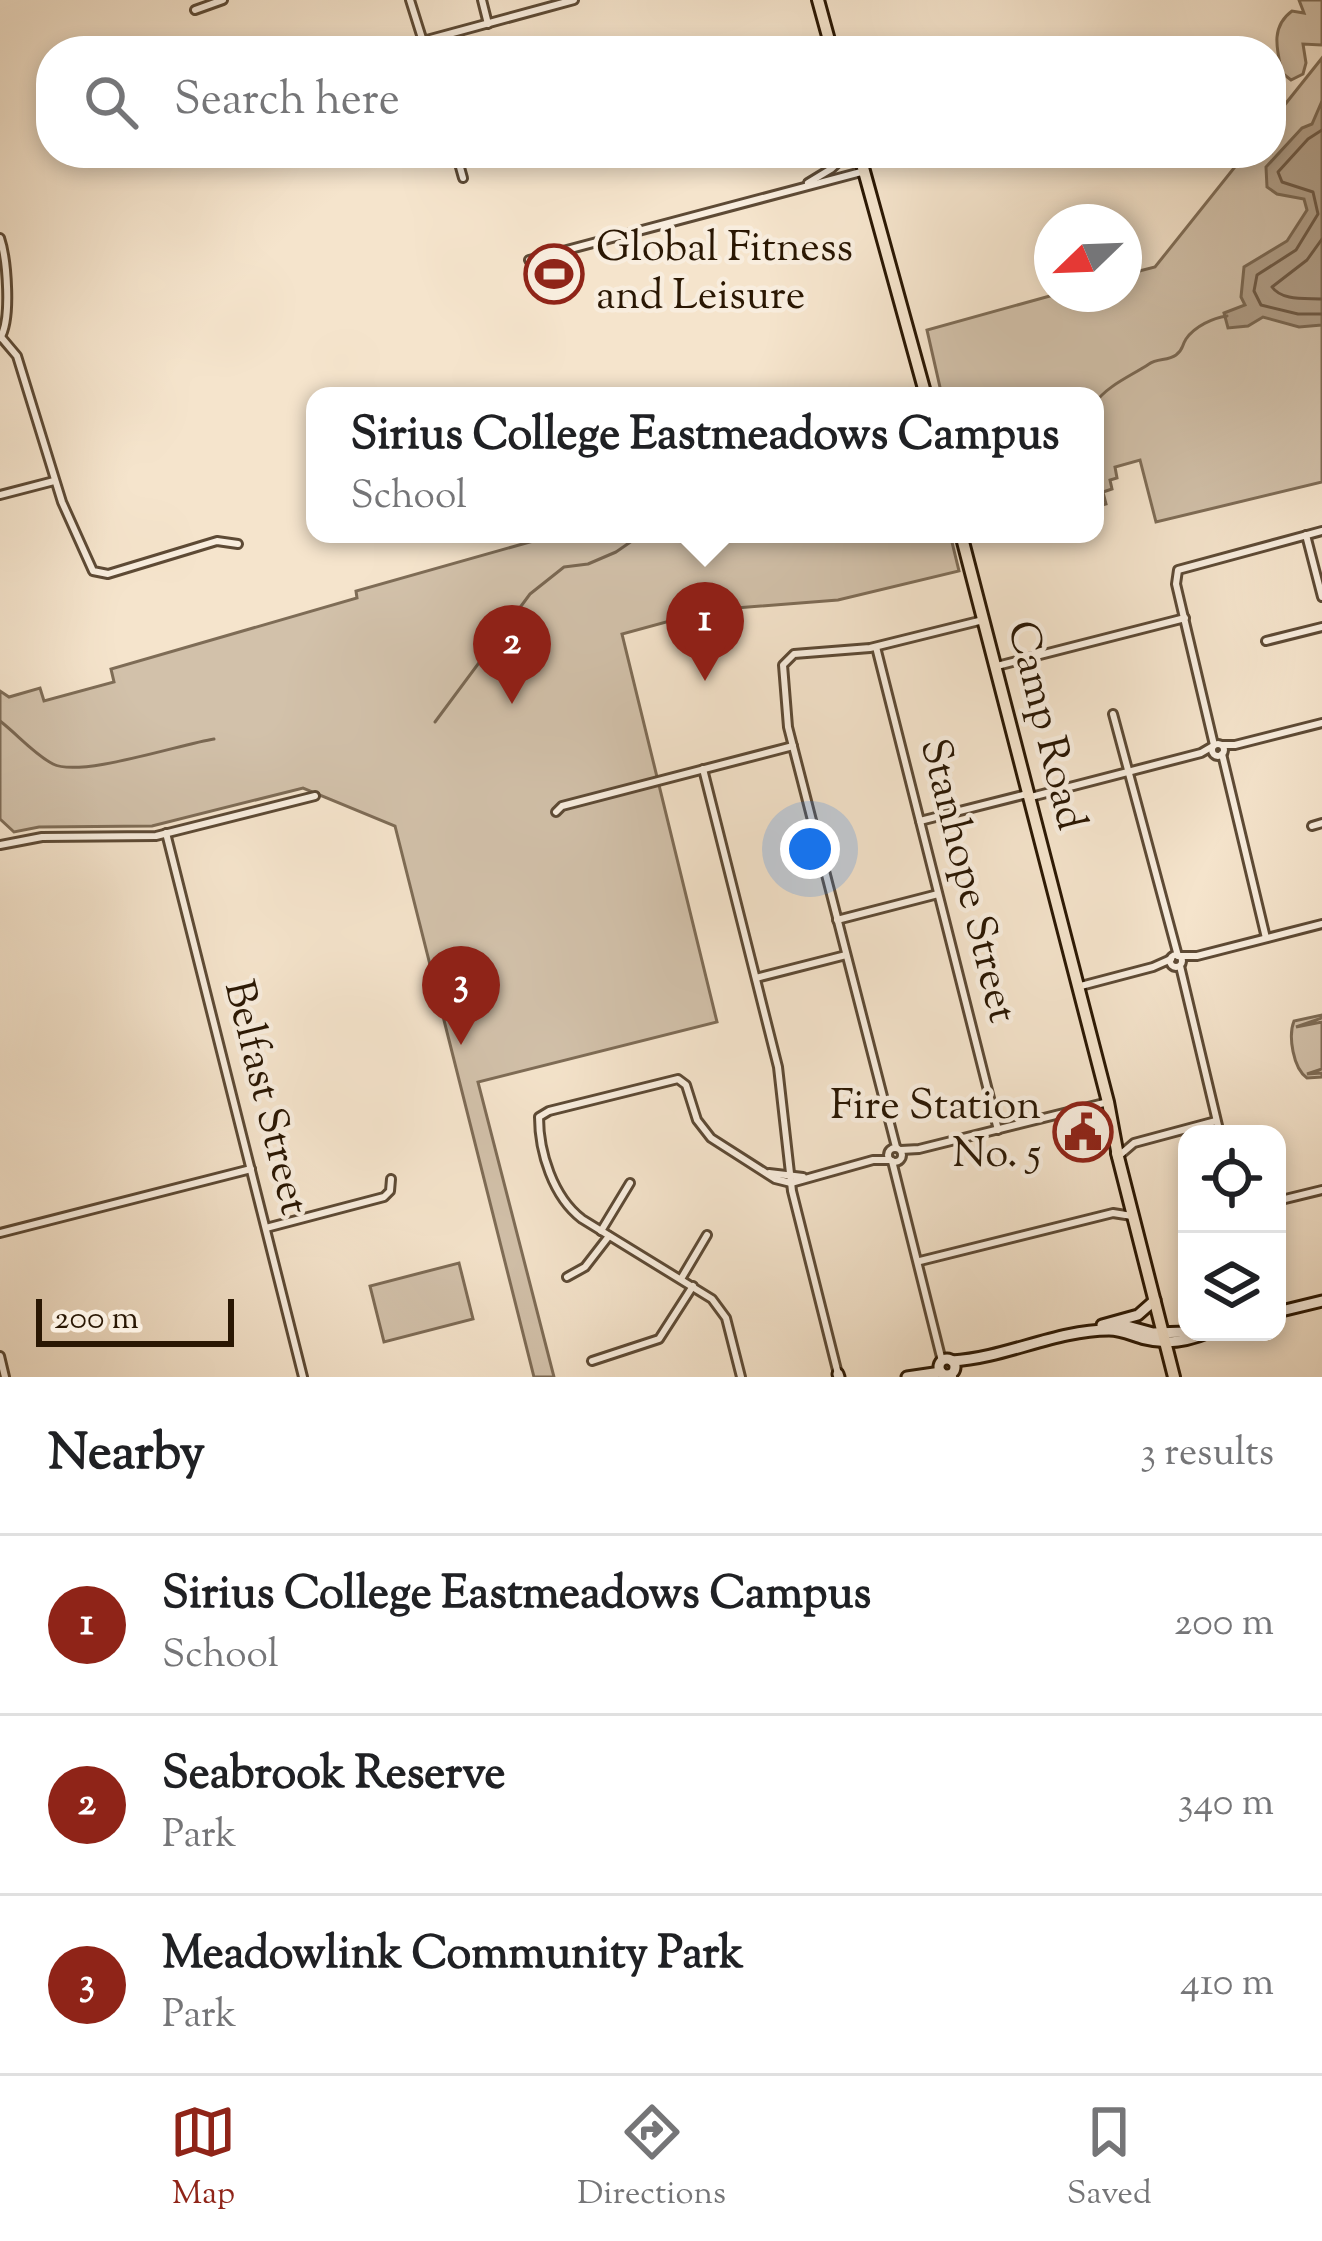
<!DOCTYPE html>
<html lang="en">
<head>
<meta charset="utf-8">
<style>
	:root { --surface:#fff; --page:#f6f6f6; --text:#202124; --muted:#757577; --line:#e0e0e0; --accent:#8f2418 }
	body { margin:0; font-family:"Sorts Mill Goudy",serif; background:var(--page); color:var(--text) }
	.controls { position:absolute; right:36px; bottom:36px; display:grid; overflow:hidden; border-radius:24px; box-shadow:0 6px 18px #0003 }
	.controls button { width:108px; height:108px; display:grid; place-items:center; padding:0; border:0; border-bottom:3px solid var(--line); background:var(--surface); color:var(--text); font:60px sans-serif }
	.compass { position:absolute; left:1034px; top:204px; width:108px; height:108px; border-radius:50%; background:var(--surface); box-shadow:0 6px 18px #0003; rotate:247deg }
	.scale { position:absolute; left:36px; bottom:30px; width:198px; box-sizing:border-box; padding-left:12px; border:6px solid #2a1703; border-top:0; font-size:33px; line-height:42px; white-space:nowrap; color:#2a1703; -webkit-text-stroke:9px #f8edde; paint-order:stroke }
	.you { position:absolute; left:810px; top:849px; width:42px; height:42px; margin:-30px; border:9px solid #fff; border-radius:50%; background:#1a73e8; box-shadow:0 0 0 18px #1a73e833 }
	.badge { display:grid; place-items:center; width:78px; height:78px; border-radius:50%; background:var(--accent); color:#fff; font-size:39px; font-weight:700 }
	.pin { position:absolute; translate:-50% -99px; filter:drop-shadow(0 3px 6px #0008) }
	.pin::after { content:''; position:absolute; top:63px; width:42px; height:36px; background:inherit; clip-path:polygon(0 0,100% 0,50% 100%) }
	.popup { position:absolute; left:306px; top:387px; width:798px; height:156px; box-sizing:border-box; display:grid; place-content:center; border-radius:24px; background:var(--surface); filter:drop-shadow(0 3px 9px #0005); font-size:39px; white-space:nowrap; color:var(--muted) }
	.popup b { font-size:45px; color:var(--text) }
	.popup::after { content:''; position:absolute; left:50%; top:100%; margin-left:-24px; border:24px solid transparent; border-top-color:var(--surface) }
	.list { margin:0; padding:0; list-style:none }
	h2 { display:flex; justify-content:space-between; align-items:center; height:156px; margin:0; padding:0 48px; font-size:51px }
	h2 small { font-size:39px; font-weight:400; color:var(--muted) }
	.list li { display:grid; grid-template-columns:78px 1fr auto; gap:36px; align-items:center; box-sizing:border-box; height:180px; padding:0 48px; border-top:3px solid var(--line) }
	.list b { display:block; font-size:45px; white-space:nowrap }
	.list p { margin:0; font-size:39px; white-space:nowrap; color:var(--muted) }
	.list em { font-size:39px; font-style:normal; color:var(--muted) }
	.icon { flex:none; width:66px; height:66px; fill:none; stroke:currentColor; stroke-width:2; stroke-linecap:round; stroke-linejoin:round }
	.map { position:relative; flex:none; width:1322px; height:1377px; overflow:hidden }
	.search { position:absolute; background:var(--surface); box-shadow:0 6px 18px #0003; left:36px; right:36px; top:36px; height:132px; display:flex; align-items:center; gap:30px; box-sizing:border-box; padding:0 42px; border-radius:48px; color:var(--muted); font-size:45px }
	.sheet { height:696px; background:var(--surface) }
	nav { display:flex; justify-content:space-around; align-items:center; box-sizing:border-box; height:168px; border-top:3px solid var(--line); background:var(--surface); font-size:33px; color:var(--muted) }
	nav a { display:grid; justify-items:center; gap:6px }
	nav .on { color:var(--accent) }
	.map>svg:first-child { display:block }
</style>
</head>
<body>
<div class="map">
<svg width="1322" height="1377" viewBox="0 0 1322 1377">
	<rect width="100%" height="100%" fill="#f5e4cc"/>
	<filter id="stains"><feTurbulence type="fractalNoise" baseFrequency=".00167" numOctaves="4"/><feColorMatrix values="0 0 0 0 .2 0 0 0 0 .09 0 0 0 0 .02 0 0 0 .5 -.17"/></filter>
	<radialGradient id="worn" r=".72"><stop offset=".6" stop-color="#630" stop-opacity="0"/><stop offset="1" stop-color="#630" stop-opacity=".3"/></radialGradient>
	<g fill="#d2c1aa" stroke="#7e6c56" stroke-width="3">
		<path d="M1299,0H1322V45L1303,44L1306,63L1303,74L1291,80L1282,73C1277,50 1270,27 1292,11L1304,13Z"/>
		<path d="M1322,58V482L1156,522L1140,460L1115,467L1117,478L1110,480L1112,489L1103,492L1106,504L1095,507V396H942L927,330L1057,294H1124V275L1155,267L1246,153H1271V122Z"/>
		<path d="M558,534H950L959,571L838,600L710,610L622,634L717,1022L478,1082L554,1377H534L395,826L303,788L152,826L39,827L14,832L0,819V691L9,697L40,688L44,701L114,682L111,669L357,598L356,591Z"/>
		<path d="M1322,1015V1018L1296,1027L1322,1022V1069L1307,1074L1322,1073V1077L1307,1078C1293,1068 1288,1036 1294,1021Z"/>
		<path d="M459,1263L473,1319L384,1342L370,1286Z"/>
	</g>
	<path fill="#b09e88" stroke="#7a6853" stroke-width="3" d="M1322,101V325L1299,327L1263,317L1248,326L1228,328L1224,313L1245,305L1241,297L1244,267L1287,241L1307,210L1304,199L1277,194L1267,187L1266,167L1302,128L1312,124Z"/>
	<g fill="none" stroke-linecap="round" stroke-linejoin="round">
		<g stroke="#6d5a46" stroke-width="3">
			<path d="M1322,130L1308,139L1278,172L1282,182L1313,192L1318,214L1296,250L1257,275L1254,291L1261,305L1298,314H1322"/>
			<path d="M1322,239L1307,260L1272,287C1282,301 1305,298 1322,299"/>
		</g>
		<g stroke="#7a6853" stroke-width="3">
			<path d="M1095,403C1108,385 1131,376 1149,364C1157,358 1168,361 1176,355C1184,349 1181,347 1186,339C1195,326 1213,318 1227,316"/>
			<path d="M0,721C17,734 34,754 53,764C80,778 181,744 214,739"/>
			<path d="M435,722L530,594L564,567L588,564L616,552L642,534"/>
		</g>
		<defs>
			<g id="street">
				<path d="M410,0L426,51"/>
				<path d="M482,0L488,24"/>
				<path d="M195,10L223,0"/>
				<path d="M423,41L574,0"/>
				<path d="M456,153L463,178"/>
				<path d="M808,183L831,169L848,153"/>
				<path d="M0,238C7,259 12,320 0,338"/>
				<path d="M529,260L861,172"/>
				<path d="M1,337L17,356L62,502L93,571L108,574L217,541L238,544"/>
				<path d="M0,495L54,481"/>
				<path d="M1306,535L1322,597"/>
				<path d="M1266,641L1322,627"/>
				<path d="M876,647L998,1130"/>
				<path d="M997,666L1185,618"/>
				<path d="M1113,714L1178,956"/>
				<circle cx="1218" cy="750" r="6"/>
				<path d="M1214,745L1176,584L1178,570L1322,531"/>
				<path d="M1222,745H1235L1322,723"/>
				<path d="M1222,754L1266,938"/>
				<path d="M703,769L778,1067L792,1191L838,1374"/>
				<path d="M1031,797L1201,753L1213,746"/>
				<path d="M556,812L562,806L793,746"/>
				<path d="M920,821L1027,794"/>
				<path d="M1312,826L1322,823"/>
				<path d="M166,833L303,1377"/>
				<path d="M0,845L42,837L156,836L315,796"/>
				<path d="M837,920L938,894"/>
				<circle cx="1176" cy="961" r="6"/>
				<path d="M1179,956H1197L1322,924"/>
				<path d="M1180,966L1220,1134"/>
				<path d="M756,978L846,955"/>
				<path d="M1077,987L1153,967L1171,959"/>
				<path d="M896,1147L788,727L783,665L794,654L870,648L983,620"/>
				<circle cx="895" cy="1155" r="7"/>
				<path d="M901,1150L919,1149L1108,1102"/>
				<path d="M1120,1155L1134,1143L1216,1121"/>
				<path d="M892,1161L942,1361"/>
				<path d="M769,1173L803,1177"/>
				<path d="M1277,1201L1322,1190"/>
				<path d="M266,1228L384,1197L390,1191L391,1179"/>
				<path d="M601,1231L630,1183"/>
				<path d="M0,1233L251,1169"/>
				<path d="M920,1261L1113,1213L1132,1216"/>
				<path d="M567,1277L585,1267L609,1236"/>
				<path d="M681,1279L707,1235"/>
				<path d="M0,1356L5,1377"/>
				<path d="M592,1361L659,1339L693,1286"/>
				<path d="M952,1373L953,1377"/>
				<path d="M946,1375L947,1377"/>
				<path d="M741,1377L726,1318L712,1299L582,1219C553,1197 539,1152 539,1117L549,1111L678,1079L686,1085L697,1120L711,1138L775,1179L791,1183L873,1160H890"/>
			</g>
			<g id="secondary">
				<path d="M1277,1312L1322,1301"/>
				<path d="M1116,1323L1153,1333L1187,1332"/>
				<path d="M1102,1325L1138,1315L1155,1300"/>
				<circle cx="947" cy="1367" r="8"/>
				<path d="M952,1361C1005,1358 1056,1330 1109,1330C1122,1330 1133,1336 1145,1339C1168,1345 1188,1341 1209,1332"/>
				<path d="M838,1374L839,1377"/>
				<path d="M907,1377L941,1372"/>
			</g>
			<g id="primary">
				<path d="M818,0L832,51"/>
				<path d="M859,153L926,396"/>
				<path d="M961,534L1108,1102L1118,1156"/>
				<path d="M1117,1153L1174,1377"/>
			</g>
		</defs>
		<use href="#street" stroke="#5d4a35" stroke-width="12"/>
		<use href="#secondary" stroke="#2a1703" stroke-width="15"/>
		<use href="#primary" stroke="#2a1703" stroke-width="16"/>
		<use href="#street" stroke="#f8edde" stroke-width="6"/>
		<use href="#secondary" stroke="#f8edde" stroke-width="9"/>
		<use href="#primary" stroke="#f5e4cc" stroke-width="10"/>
	</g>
	<defs>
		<symbol id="stadium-ring" viewBox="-11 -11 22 22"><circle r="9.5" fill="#f8edde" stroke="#8f2418" stroke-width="1.5"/><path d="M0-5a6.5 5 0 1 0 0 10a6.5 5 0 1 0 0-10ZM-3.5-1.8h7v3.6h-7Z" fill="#8f2418"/></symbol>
		<symbol id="civic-ring" viewBox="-11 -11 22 22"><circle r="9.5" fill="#f8edde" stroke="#8f2418" stroke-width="1.5"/><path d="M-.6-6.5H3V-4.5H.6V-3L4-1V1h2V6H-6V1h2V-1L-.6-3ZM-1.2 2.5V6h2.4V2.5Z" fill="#8f2418"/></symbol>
	</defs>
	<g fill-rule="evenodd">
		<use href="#stadium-ring" x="521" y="241" width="66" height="66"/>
		<use href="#civic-ring" x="1050" y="1099" width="66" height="66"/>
	</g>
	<g text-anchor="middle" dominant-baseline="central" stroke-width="9" stroke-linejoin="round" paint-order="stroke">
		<g font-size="42" fill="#2a1703" stroke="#f8edde" text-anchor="start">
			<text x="596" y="250">Global Fitness<tspan x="596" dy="48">and Leisure</tspan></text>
			<text x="1041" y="1108" text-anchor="end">Fire Station<tspan x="1041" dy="48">No. 5</tspan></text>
		</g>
		<g font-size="42" fill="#2a1703" stroke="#f8edde">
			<text transform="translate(1044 726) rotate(76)">Camp Road</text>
			<text transform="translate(966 881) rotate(76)">Stanhope Street</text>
			<text transform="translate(264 1098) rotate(76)">Belfast Street</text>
		</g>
	</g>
	<rect width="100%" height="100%" filter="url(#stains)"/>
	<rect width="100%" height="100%" fill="url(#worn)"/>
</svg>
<div class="controls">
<button><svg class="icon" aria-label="locate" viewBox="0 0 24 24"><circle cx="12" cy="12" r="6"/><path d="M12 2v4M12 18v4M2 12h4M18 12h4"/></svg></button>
<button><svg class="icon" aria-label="layers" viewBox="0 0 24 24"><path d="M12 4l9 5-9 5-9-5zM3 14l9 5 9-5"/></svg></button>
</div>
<svg class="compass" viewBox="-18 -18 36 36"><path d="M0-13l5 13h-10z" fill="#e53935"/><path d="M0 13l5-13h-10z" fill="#757577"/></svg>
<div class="scale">200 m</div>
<div class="you"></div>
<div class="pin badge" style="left:705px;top:681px">1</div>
<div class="popup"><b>Sirius College Eastmeadows Campus</b>School</div>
<div class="pin badge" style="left:512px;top:704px">2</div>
<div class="pin badge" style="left:461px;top:1045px">3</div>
<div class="search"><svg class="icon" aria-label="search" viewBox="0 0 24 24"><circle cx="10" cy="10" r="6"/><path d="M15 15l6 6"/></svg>Search here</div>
</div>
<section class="sheet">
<h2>Nearby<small>3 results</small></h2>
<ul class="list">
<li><span class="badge">1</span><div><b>Sirius College Eastmeadows Campus</b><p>School</p></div><em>200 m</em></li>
<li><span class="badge">2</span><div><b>Seabrook Reserve</b><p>Park</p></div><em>340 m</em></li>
<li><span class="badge">3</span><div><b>Meadowlink Community Park</b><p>Park</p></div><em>410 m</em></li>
</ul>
</section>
<nav>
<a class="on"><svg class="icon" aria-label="map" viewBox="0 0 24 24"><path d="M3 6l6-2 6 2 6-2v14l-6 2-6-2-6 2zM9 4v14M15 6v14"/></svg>Map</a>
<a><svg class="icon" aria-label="directions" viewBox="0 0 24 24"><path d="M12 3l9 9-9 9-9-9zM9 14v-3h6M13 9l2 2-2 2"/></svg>Directions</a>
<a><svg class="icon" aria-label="saved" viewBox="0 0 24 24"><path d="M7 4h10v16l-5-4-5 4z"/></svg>Saved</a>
</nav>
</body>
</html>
